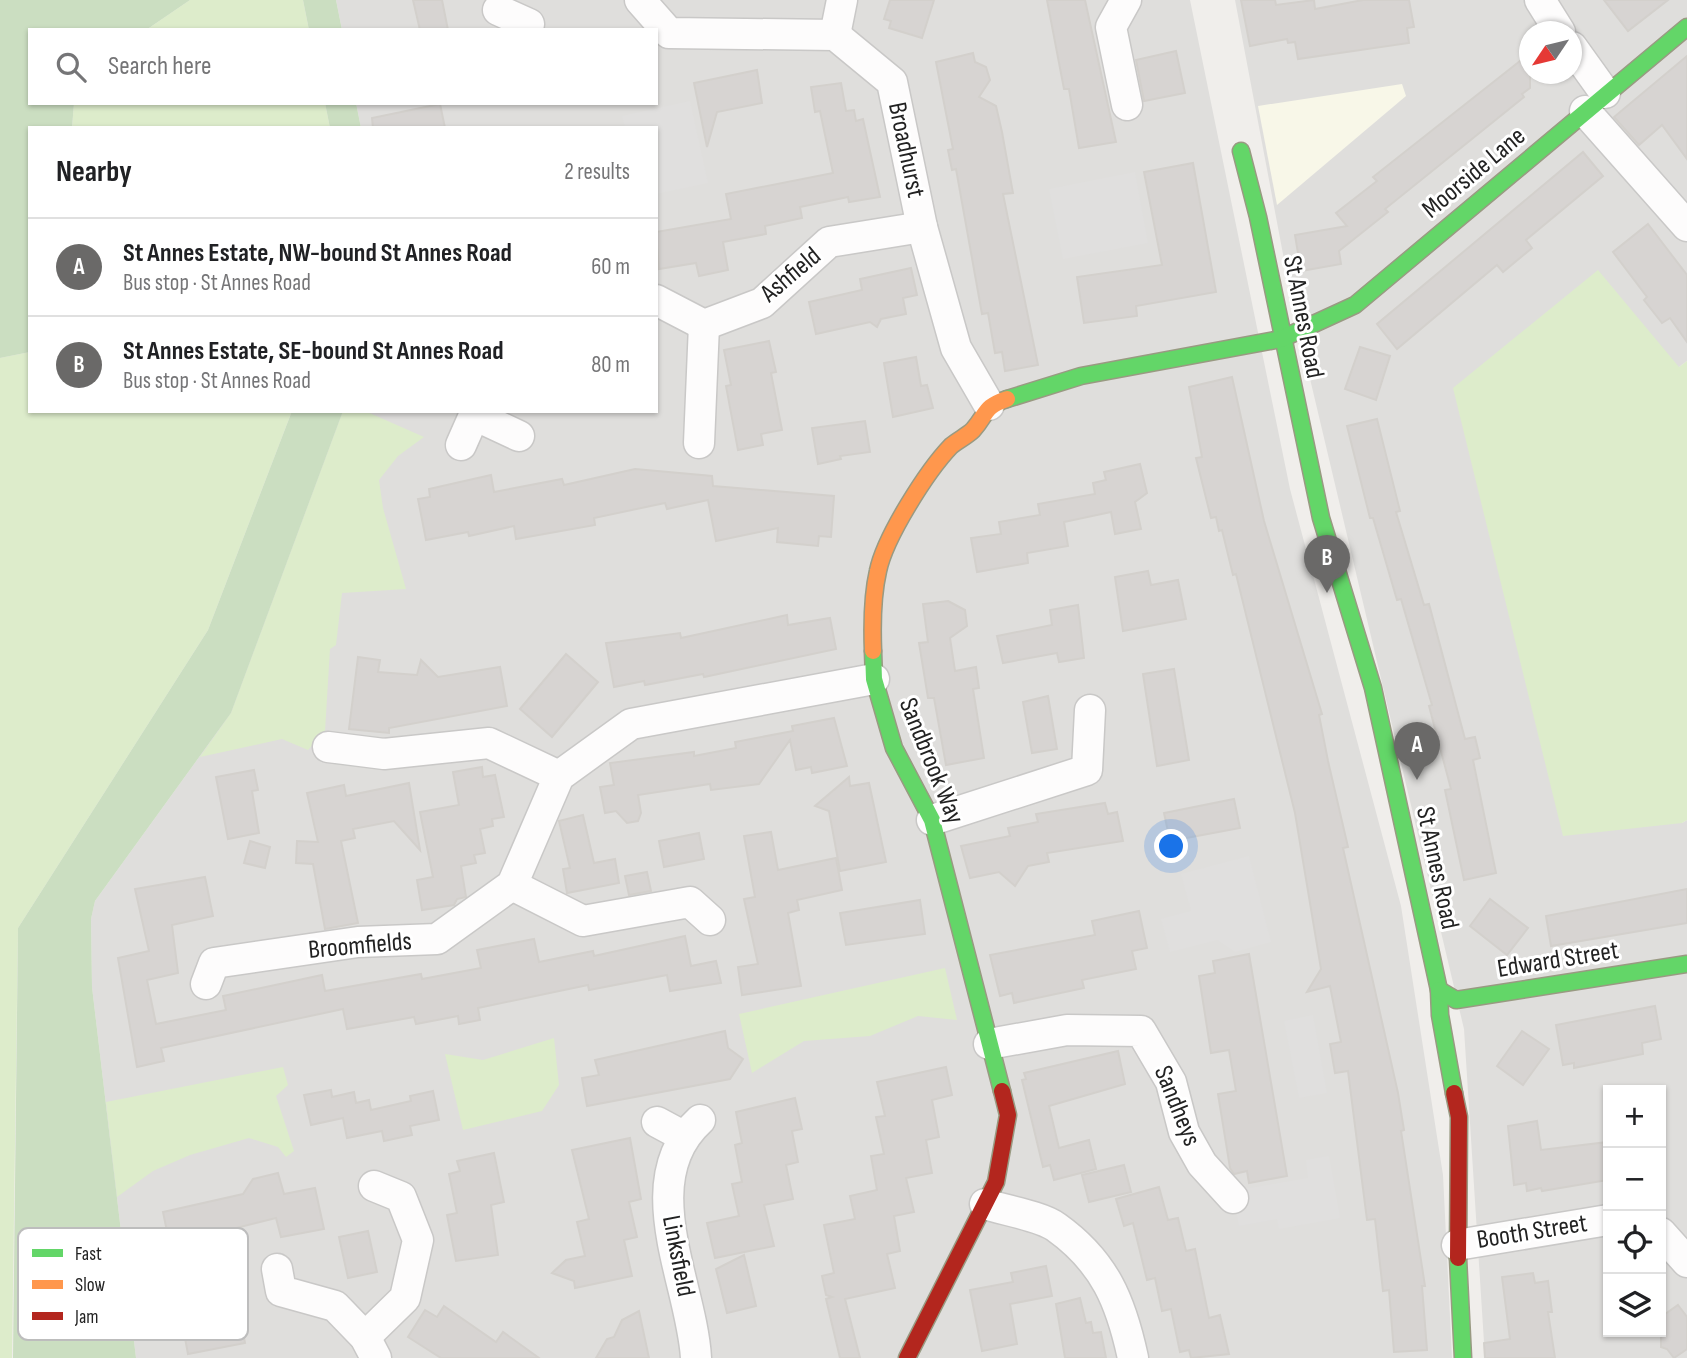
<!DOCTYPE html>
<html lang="en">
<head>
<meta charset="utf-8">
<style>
	:root { --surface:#fff; --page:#f2f2f2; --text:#202124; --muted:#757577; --line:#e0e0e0; --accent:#6a6968 }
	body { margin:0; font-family:"Sofia Sans Condensed",sans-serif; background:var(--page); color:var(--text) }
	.controls { position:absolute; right:21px; bottom:21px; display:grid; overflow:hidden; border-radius:0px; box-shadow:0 2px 5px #0004 }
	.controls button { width:63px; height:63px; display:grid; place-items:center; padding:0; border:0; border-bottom:2px solid var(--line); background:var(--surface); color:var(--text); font:35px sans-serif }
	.compass { position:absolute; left:1519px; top:21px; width:63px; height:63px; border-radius:50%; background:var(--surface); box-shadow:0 2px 5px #0004; rotate:235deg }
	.you { position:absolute; left:1172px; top:847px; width:24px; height:24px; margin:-18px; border:5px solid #fff; border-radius:50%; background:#1a73e8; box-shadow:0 0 0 10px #1a73e833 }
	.badge { display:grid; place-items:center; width:46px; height:46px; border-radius:50%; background:var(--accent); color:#fff; font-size:23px; font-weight:700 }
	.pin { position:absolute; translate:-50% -58px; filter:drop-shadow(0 2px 4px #0008) }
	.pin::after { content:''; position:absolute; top:37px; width:24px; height:21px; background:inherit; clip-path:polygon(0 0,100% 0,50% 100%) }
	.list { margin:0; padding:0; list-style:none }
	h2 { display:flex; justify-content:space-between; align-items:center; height:91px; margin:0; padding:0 28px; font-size:30px }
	h2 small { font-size:23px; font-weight:400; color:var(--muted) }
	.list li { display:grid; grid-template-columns:46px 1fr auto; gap:21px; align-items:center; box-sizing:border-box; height:98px; padding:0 28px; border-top:2px solid var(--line) }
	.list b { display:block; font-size:26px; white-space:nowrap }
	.list p { margin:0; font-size:23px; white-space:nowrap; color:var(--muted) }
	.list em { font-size:23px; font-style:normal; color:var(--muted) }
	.icon { flex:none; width:38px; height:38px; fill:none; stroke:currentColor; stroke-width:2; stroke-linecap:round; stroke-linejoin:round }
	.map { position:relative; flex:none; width:1687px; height:1358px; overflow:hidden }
	.search { position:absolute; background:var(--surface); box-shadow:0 2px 5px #0004; left:28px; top:28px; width:630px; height:77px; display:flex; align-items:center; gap:18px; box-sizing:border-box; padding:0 24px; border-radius:0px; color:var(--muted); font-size:26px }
	.panel { position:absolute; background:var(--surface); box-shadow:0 2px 5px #0004; left:28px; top:126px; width:630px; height:287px; border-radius:0px }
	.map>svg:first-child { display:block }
</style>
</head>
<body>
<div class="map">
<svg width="1687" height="1358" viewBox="0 0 1687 1358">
	<rect width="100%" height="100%" fill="#f0eeeb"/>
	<g fill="#dfdedc" fill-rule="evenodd">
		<path d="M336,0H1190L1290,489L1401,906L1443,1175L1452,1358H136L92,987L91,919L95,901L231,713L343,411H656V128H361L356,103H656V30H342Z"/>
		<path d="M1235,0H1687V361L1679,367L1682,823L1687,820V1358H1485L1464,1029L1293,307ZM1530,32H1572V74H1530ZM1608,1090H1661V1332H1608Z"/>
	</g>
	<path fill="#f8f7e8" d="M1402,84L1406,96L1277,205L1258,106Z"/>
	<g fill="#ddeccb">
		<path d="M190,0H303L309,30H146Z"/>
		<path d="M74,103H325L330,128H72Z"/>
		<path d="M1598,270L1679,367L1687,361V820L1682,823L1563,836L1453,388Z"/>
		<path d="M30,352V411H292L208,630L18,928L12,1358H0V358Z"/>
		<path d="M343,411H365L424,437L398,456L379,480L383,508L406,589L342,593L336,645L330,649L325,731L308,750L282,739L200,757L231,713Z"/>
		<path d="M945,968L957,1020L918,1016L870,1036L804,1041L752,1073L739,1014Z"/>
		<path d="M554,1038L559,1085L542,1111L463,1130L445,1054L483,1060Z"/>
		<path d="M283,1067L288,1085L276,1096L294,1151L286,1157L278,1147L249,1138L190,1155L153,1171L117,1197L106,1102Z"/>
	</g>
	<g fill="#cbdec1">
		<path d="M0,0H190L146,30H30V103H74L72,128H30V352L0,358Z"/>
		<path d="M303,0H336L342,30H309Z"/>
		<path d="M325,103H356L361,128H330Z"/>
		<path d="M292,411H343L231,713L95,901L91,919L92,987L136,1358H13L18,928L208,630Z"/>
	</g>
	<g fill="#e0dfde">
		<path d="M690,101L708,183L656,194V128H625L622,116Z"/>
		<path d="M1135,172L1148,243L1063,259L1049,189Z"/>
		<path d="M1249,856L1271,942L1235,952L1217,940L1170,952L1161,919L1191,911L1181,874Z"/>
		<path d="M1313,1015L1327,1093L1299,1098L1284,1021Z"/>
		<path d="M1329,1156L1340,1218L1279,1229L1277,1219L1239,1226L1233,1191L1308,1178L1306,1160Z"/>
	</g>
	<g fill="#d7d4d2" stroke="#d3d0cc" stroke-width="2">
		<path d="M413,0H442L448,30H420Z"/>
		<path d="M890,0H934L922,38L889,28L891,21L884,19Z"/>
		<path d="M1047,0H1085L1116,142L1079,148L1069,89H1064Z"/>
		<path d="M1241,0H1275L1276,5L1314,0L1315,9L1363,0H1409L1414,27L1407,28L1409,43L1298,59L1295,42L1288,43L1287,39L1250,46Z"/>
		<path d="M1604,0H1668L1628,31Z"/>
		<path d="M1176,51L1185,93L1144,101L1136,60Z"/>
		<path d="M973,53L975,62L986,67L990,80L979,97L996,106L1002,132L1013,193L1003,194L1038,365L1005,371L1002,352L995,353L988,313L982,314L956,169L952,170L948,150L953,149L936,62Z"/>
		<path d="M1530,53V88L1522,94L1524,97L1385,209L1388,212L1339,251L1341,264L1301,271L1295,235L1347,226L1336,213L1377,181L1373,177Z"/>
		<path d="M1687,56V159L1662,125L1639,145L1614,117Z"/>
		<path d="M757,70L762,103L717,112L707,147L694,83Z"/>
		<path d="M841,83L846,111L854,110L856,121L863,119L880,197L849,202L848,197L800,207L802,218L765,226L766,234L723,242L728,270L699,276L696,263L659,269L656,232L731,219L726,194L833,173L820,111L815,112L811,87Z"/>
		<path d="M440,104L445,128H373L372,118Z"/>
		<path d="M1583,152L1603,176L1526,240L1532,248L1503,272L1497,265L1397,349L1377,324Z"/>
		<path d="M1193,163L1216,292L1136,306L1137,316L1084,323L1077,277L1162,265L1144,172Z"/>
		<path d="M1648,224L1687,275V342L1670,318L1662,323L1644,300L1647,297L1613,252Z"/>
		<path d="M911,268L917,295L903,298L906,314L881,319L877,327L870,322L816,334L809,302L862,290L860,279Z"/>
		<path d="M769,341L776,372L771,373L782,430L761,434L763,445L738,450L726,386L731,385L724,350Z"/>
		<path d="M1360,347L1390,356L1376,400L1345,389Z"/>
		<path d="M916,357L921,386L927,385L933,408L893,417L884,363Z"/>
		<path d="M1232,377L1264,521L1322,714L1319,715L1328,761L1348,847L1343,848L1398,1093L1404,1130L1401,1131L1425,1286H1422L1427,1350L1394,1352L1389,1290L1383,1291L1375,1219L1367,1220L1348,1071L1335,1073L1330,1044L1341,1042L1330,986L1307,992L1321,969L1295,813L1236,574L1233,575L1222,530L1219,531L1216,517L1211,518L1196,458L1202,457L1189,387Z"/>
		<path d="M1377,419L1400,511L1396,512L1424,605L1429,604L1465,739L1475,737L1480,758L1473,760L1496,873L1464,880L1445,790L1451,789L1429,706L1432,705L1401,599L1397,600L1373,518H1370L1347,426Z"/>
		<path d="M865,421L870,452L840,456L841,459L818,464L812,428Z"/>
		<path d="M1140,464L1147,493L1135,502L1141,529L1115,534L1111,512L1064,522L1068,546L1027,553L1028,563L977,572L971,538L1001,534L999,522L1040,515L1038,504L1095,494L1093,483L1106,480L1104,472Z"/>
		<path d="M635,469L712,476L713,486L834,496L831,537L819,536L818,546L777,542L778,528L716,541L708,500L667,509L665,503L594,518L595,525L516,539L514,526L469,536L468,532L426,540L418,499L430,497L429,489L491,475L494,492L562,479L564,485Z"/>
		<path d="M1148,571L1151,585L1178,580L1186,619L1123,631L1115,577Z"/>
		<path d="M948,601L965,610L967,626L950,638L955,671L976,667L979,688L973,689L984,758L946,765L934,698H928L919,643L928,642L923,604Z"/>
		<path d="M1078,605L1084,658L1059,662L1057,653L1003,663L997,636L1052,625L1050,610Z"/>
		<path d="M787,615L788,625L830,618L836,649L704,677L703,674L645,685L644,681L614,687L606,643L680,633L681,638Z"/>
		<path d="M566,654L598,682L552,737L520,709Z"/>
		<path d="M358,657L380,660L378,672L417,675L421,660L438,677L500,667L507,706L389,728V733L349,729Z"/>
		<path d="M1174,669L1189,760L1157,766L1143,674Z"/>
		<path d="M1048,696L1057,749L1032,753L1023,702Z"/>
		<path d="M834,718L847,766L812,773L811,767L796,770L790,740L759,784L711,790L710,784L638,795L641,813L638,821L627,823L616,811L605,813L600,787L614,785L610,763L694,752V756L736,748L735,742L793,731L792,726Z"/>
		<path d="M482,767L483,777L495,775L504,817L492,819L493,826L480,829L485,853L474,855L476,863L461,866L466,897L457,899L454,905L422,910L417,880L433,877L420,812L459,805L453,772Z"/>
		<path d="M254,770L258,790L252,791L259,833L228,839L216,777Z"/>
		<path d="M849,777L850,786L869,783L886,862L840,871L829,811L815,806Z"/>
		<path d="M409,783L420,850L394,821L353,829L355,838L341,841L358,923L325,929L313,864L296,863L297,841L318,842L307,793L344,785L346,796Z"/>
		<path d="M1234,799L1240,828L1170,841L1164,813Z"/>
		<path d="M1105,803L1108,814L1117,812L1123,841L1047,853L1049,862L1028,866L1015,886L999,872L970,878L961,846L1010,836L1008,828L1038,822L1036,814Z"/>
		<path d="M583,815L594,863L615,859L619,883L567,893L563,869L570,868L559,821Z"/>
		<path d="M771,832L778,870L836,858L842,890L797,900L799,910L788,913L801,986L742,995L738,967L758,964L744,899L755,897L744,836Z"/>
		<path d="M699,833L704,859L664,867L659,841Z"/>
		<path d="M250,841L270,847L265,868L244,863Z"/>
		<path d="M647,872L651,891L629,895L625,876Z"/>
		<path d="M205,877L213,916L172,925L178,973L147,980L156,1024L226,1010L223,996L322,975L325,991L421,974L422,979L481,968L477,950L534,939L539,962L593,951L594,956L685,936L691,966L716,961L721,983L670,991L667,975L589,990L588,985L478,1008L480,1020L459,1024L458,1016L416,1024L414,1017L347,1029L343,1009L161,1048L164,1061L137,1067L118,958L149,951L135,889Z"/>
		<path d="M1687,889V923L1551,946L1546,916Z"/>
		<path d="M1490,899L1528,928L1507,955L1470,926Z"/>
		<path d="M920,900L925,934L846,945L840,913Z"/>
		<path d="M1139,911L1147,948L1132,951L1136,969L1082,980L1084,988L1014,1003L1012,993L1000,996L990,955L1095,935L1092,921Z"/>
		<path d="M1249,954L1287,1176L1249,1183L1247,1171L1234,1174L1230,1168L1218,1094L1236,1091L1229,1050L1211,1053L1199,976L1215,973L1213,961Z"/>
		<path d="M1655,1006L1661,1039L1642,1043L1643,1054L1574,1068V1063L1563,1065L1556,1025Z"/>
		<path d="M725,1031L728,1048L743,1059L730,1079L587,1106L582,1078L599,1075L595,1060Z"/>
		<path d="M1522,1031L1549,1049L1523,1085L1497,1066Z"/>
		<path d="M1118,1051L1125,1084L1049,1106L1059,1148L1089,1140L1096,1169L1054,1180L1050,1165L1043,1167L1022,1080L1026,1079L1024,1073Z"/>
		<path d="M946,1067L952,1095L932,1100L939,1137L926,1140L932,1173L906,1178L914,1212L894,1216L900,1251L887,1254L895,1288L845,1299L860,1358H840L826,1299L832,1297L826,1295L822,1276L834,1273L824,1225L855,1219L850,1196L877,1190L871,1156L884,1154L876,1117L885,1116L877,1082Z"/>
		<path d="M331,1090L332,1097L354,1092L356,1103L369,1100L371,1110L411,1101L410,1096L433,1091L439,1120L410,1126L412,1135L384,1141L382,1131L347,1138L343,1118L311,1125L304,1095Z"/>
		<path d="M795,1098L802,1129L792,1131L798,1162L786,1165L793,1199L764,1205L774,1246L715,1258L707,1223L739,1216L732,1184L742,1182L735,1145L742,1143L736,1112Z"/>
		<path d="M1537,1121L1541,1150L1608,1142V1180L1542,1191L1541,1188L1527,1191L1526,1183L1514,1185L1508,1126Z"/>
		<path d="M630,1138L641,1199L629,1202L637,1237L624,1240L632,1276L575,1288L574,1281L552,1273L566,1260L585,1256L577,1222L589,1219L572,1150Z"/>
		<path d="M494,1153L504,1202L491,1205L498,1255L456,1261L447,1215L457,1213L449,1174L460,1171L457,1161Z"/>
		<path d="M1124,1165L1131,1192L1089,1202L1082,1175Z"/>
		<path d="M278,1173L284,1194L315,1188L324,1229L281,1237L276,1218L232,1229L242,1295L236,1296L245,1343L188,1354L179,1306L173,1302L170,1287L181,1274L167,1260L165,1253L170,1246L163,1212L243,1194L253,1179Z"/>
		<path d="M1159,1187L1168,1220L1178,1218L1186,1251L1195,1249L1209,1318L1220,1315L1229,1354L1191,1358L1189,1350L1180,1352L1171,1309L1162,1311L1155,1278L1147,1280L1133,1223L1124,1226L1116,1199Z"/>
		<path d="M368,1231L377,1272L348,1278L339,1237Z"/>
		<path d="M744,1255L756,1306L727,1313L716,1269Z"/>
		<path d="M1046,1266L1052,1296L1010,1304L1017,1344L982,1351L970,1290L1013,1282L1011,1273Z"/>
		<path d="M1533,1273L1535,1283L1548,1281L1552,1312H1548L1555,1358H1485L1484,1343L1510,1339L1502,1277Z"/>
		<path d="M1080,1298L1086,1323L1091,1322L1093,1333L1101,1332L1106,1358H1065L1056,1304Z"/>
		<path d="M1678,1305L1687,1317V1349L1674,1358L1667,1349L1661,1347V1317Z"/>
		<path d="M444,1306L496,1342L503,1332L539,1358H441L408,1337L425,1310L437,1317Z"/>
		<path d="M639,1311L649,1358H596L607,1339L614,1337L622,1320Z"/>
	</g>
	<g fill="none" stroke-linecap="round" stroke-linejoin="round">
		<defs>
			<g id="street">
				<path d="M640,0L669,33L835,35L892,82L922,227L956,348L989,405"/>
				<path d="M1126,0L1111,27L1127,105"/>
				<path d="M1540,0L1560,32"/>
				<path d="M498,10L529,24"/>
				<path d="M835,35L842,0"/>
				<path d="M1572,47L1605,93"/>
				<path d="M1585,111L1687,226"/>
				<path d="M656,300L704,325L762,303L829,242L922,227"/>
				<path d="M474,415L519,436"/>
				<path d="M699,443L704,325"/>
				<path d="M461,445L476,411"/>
				<path d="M328,747L384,754L489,743L559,776"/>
				<path d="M932,820L1087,770L1090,710"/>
				<path d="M512,885L583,921L690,902L710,920"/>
				<path d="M206,984L214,963L358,942L437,939L512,885L559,776L631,724L874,679"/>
				<path d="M989,1044L1067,1030L1141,1031L1171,1082L1184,1132L1202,1164L1233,1198"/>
				<path d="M657,1122L683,1136"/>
				<path d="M985,1204C1003,1210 1041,1216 1056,1227C1105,1262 1121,1302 1133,1358"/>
				<path d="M1661,1233L1687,1262"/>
				<path d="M1457,1245L1608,1220"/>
				<path d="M277,1269L281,1291L335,1306L365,1337L376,1358"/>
				<path d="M365,1337L405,1298L418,1240L401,1197L374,1186"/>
				<path d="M696,1358C692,1284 633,1181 700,1120"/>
			</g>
			<g id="fast">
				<path d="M1241,151L1258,217L1321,518L1373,688L1439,990L1440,1015L1454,1093"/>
				<path d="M1007,399L1081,376L1281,339L1355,305L1687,27"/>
				<path d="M873,651L874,679L894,748L932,820L1002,1091"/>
				<path d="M1439,990L1456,1000L1687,964"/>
				<path d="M1458,1258L1463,1358"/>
			</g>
			<path id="slow" d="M873,651C872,625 872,597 878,571C885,537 927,471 951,446C958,440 967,436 973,430C988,413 983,407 1007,399"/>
			<g id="jam">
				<path d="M1454,1093L1459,1117L1458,1258"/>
				<path d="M907,1358L996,1182L1008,1115L1002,1091"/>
			</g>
		</defs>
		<use href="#street" stroke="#c9c8c7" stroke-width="33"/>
		<use href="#fast" stroke="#999a82" stroke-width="19"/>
		<use href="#slow" stroke="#999a82" stroke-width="19"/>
		<use href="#jam" stroke="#999a82" stroke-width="19"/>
		<use href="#street" stroke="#fdfcfc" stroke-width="30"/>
		<use href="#fast" stroke="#63d668" stroke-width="16"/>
		<use href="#slow" stroke="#ff974d" stroke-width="16"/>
		<use href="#jam" stroke="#b3261e" stroke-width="16"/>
	</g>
	<g text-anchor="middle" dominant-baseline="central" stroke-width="6" stroke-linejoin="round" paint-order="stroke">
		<g font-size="26" fill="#222" stroke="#fff">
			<text transform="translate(906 150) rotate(78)">Broadhurst</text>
			<text transform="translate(1474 173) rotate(-40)">Moorside Lane</text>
			<text transform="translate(791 275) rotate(-40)">Ashfield</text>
			<text transform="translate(1303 317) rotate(79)">St Annes Road</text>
			<text transform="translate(931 761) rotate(68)">Sandbrook Way</text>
			<text transform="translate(1437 868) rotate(78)">St Annes Road</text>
			<text transform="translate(360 946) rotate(-5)">Broomfields</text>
			<text transform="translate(1558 960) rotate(-9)">Edward Street</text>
			<text transform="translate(1177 1106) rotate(68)">Sandheys</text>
			<text transform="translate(1532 1232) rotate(-9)">Booth Street</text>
			<text transform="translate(678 1256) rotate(79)">Linksfield</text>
		</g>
	</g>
	<rect x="18" y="1228" width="230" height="112" rx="10" fill="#fff" stroke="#bdbdbd" stroke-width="2"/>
	<rect x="32" y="1249" width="31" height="8" fill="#63d668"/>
	<rect x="32" y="1280" width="31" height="9" fill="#ff974d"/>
	<rect x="32" y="1312" width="31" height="8" fill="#b3261e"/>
	<g font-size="19" fill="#222">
		<text x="75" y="1260">Fast</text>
		<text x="75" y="1291">Slow</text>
		<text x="75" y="1323">Jam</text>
	</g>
</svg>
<div class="controls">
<button>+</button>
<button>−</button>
<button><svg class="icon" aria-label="locate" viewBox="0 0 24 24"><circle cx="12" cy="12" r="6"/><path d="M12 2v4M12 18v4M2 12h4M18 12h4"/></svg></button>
<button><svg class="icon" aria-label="layers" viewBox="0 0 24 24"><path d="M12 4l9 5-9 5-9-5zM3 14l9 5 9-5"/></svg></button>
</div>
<svg class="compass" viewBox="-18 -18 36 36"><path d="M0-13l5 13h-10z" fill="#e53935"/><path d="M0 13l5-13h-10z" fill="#757577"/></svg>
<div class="you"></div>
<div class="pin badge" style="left:1417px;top:780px">A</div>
<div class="pin badge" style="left:1327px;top:593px">B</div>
<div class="search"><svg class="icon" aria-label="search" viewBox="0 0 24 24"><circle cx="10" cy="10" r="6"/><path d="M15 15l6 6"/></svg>Search here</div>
<section class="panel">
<h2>Nearby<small>2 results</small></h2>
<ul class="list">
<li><span class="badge">A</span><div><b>St Annes Estate, NW-bound St Annes Road</b><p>Bus stop · St Annes Road</p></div><em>60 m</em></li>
<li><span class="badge">B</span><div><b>St Annes Estate, SE-bound St Annes Road</b><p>Bus stop · St Annes Road</p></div><em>80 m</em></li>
</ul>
</section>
</div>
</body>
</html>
